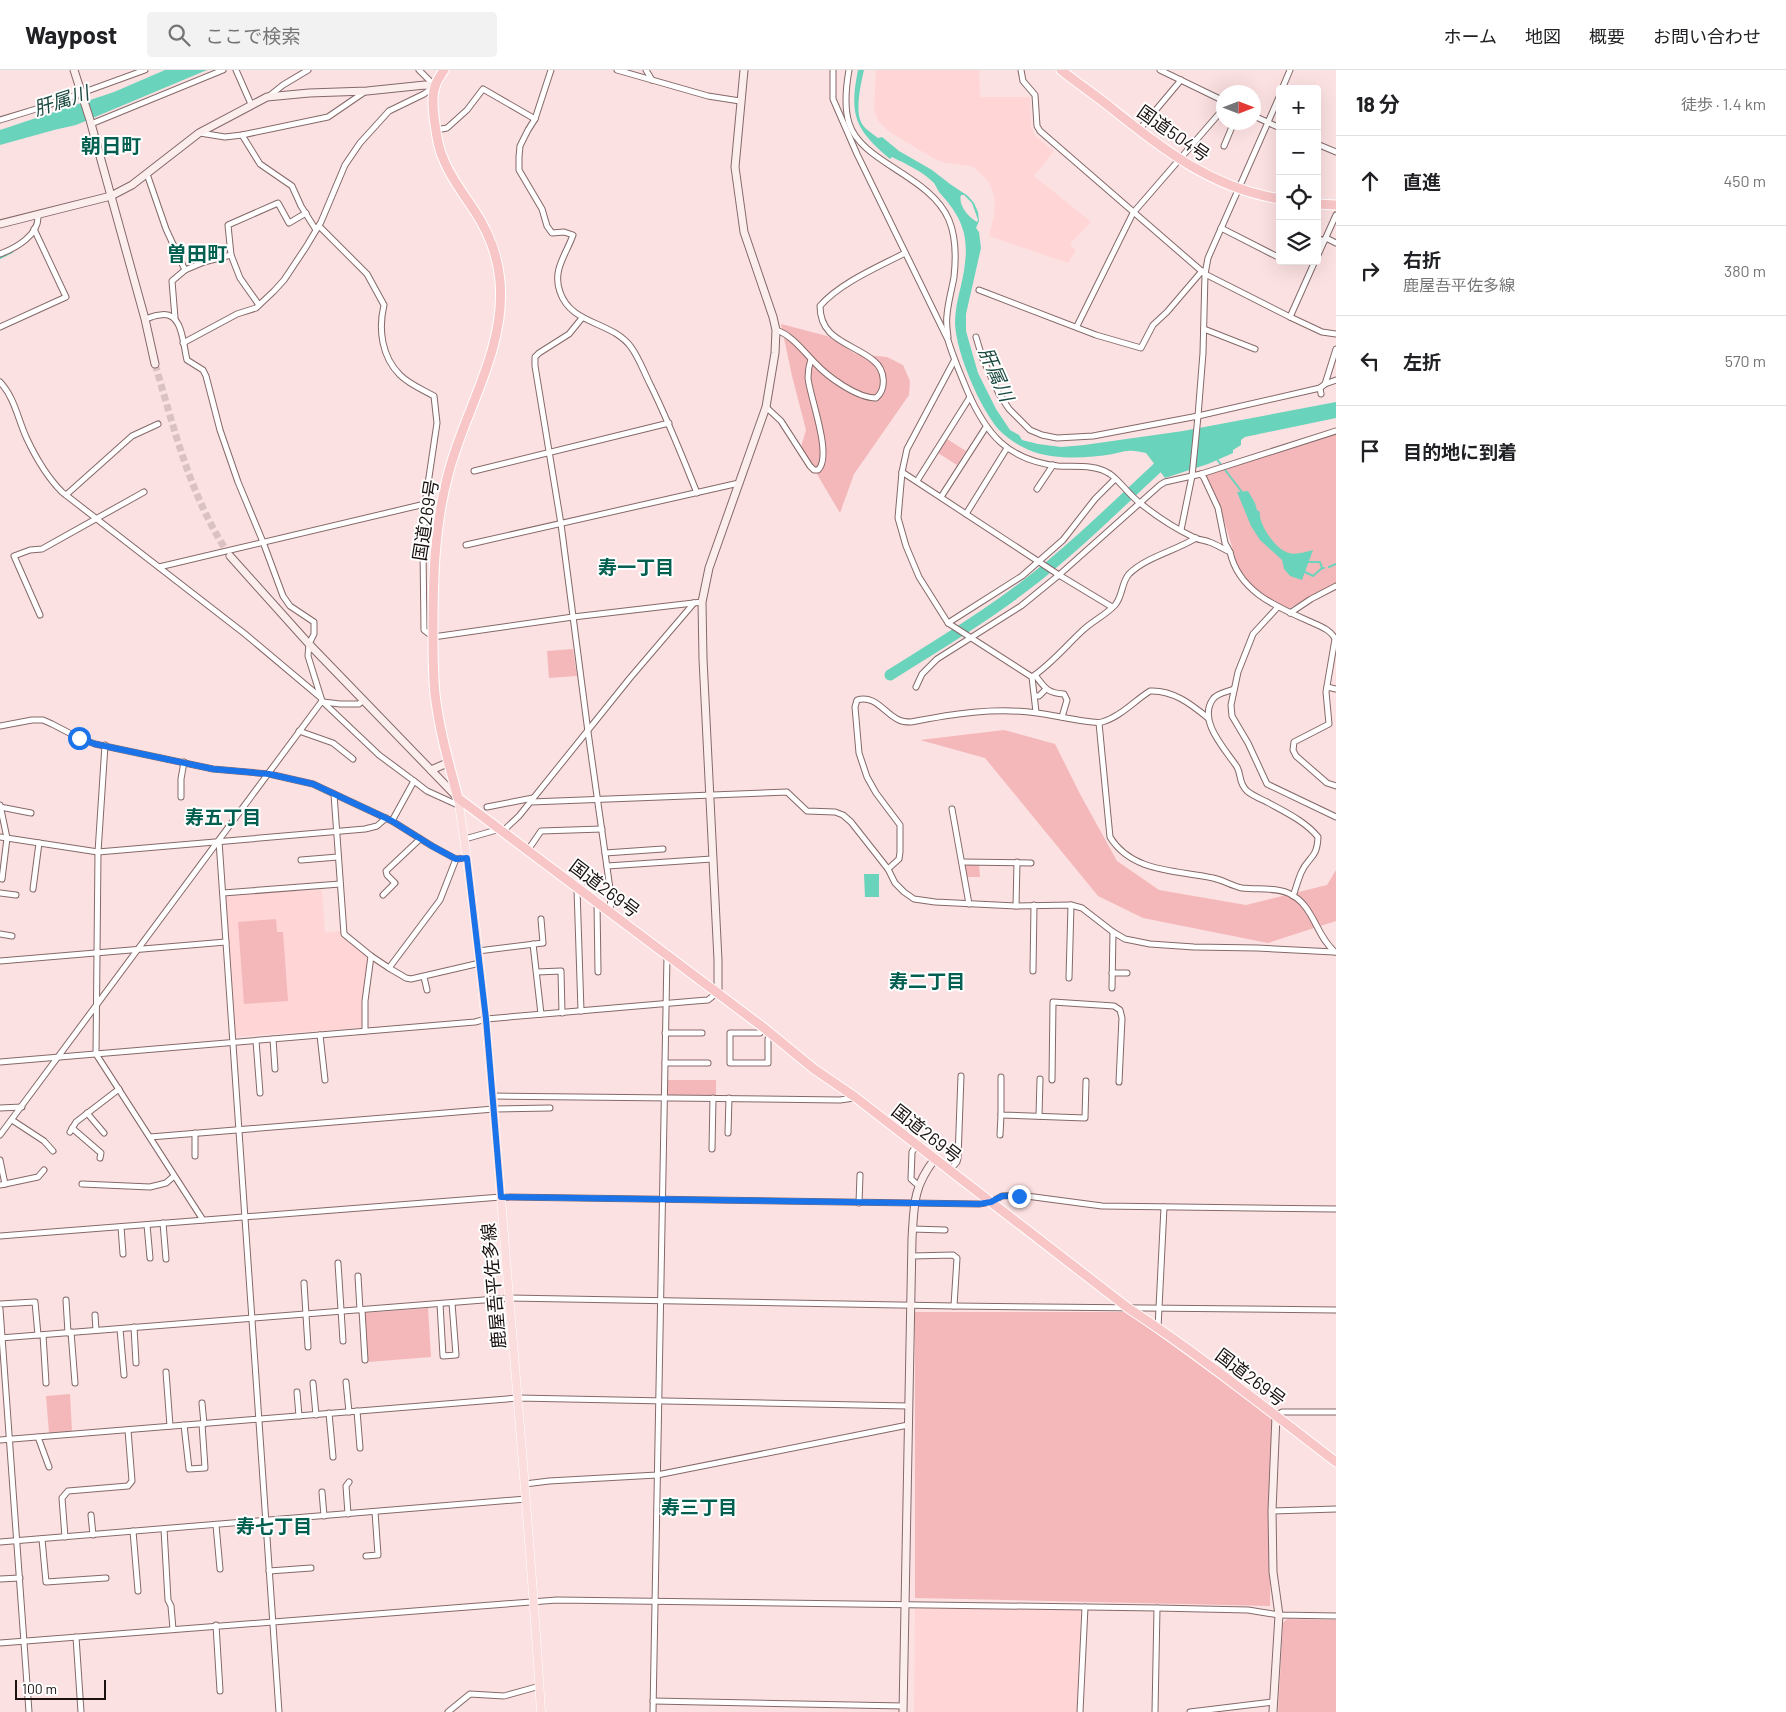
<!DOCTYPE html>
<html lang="ja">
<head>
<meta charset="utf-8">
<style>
	:root { --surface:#fff; --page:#f2f2f2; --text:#202124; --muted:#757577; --line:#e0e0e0 }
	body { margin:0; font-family:Barlow,"Noto Sans JP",sans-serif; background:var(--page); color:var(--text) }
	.controls { position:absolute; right:15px; top:15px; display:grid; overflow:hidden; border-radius:5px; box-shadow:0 5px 20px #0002 }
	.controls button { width:45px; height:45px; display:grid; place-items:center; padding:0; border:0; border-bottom:1px solid var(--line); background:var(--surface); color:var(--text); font:25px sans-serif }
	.compass { position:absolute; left:1216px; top:15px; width:45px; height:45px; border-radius:50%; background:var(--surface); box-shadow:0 5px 20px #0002; rotate:90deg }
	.scale { position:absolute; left:15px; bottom:12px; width:91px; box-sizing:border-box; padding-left:5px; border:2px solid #1b1111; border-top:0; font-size:14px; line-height:18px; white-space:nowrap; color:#1b1111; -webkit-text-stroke:4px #fff; paint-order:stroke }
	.stop { position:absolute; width:15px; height:15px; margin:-11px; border:4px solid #1a73e8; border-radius:50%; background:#fff }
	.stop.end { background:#1a73e8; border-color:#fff; box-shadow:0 1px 5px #0008 }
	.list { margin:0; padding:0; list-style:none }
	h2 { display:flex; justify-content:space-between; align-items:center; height:65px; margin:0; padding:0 20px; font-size:21px }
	h2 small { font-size:16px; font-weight:400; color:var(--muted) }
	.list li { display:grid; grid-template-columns:32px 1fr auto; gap:15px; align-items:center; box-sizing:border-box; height:90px; padding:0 20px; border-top:1px solid var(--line) }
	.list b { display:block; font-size:19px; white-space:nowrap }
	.list p { margin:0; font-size:16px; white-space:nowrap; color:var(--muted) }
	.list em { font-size:16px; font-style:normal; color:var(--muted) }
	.icon { flex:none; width:28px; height:28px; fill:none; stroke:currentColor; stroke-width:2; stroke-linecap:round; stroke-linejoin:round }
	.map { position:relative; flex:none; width:1336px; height:1642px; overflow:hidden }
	header { display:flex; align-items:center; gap:30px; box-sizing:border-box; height:70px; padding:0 25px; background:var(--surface); border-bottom:1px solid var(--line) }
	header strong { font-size:24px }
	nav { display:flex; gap:28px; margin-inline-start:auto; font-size:18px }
	.search { width:350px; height:45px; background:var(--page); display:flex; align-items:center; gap:12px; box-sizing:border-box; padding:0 18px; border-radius:5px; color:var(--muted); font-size:19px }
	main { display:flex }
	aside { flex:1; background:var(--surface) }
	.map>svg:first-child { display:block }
</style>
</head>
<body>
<header>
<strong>Waypost</strong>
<div class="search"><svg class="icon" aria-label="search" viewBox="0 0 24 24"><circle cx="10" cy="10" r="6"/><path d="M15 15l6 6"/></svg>ここで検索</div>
<nav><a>ホーム</a><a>地図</a><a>概要</a><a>お問い合わせ</a></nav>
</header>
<main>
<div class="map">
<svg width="1336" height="1642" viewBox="0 0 1336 1642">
	<rect width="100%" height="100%" fill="#fce1e2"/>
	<g fill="#ffd5d6">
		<path d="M876,0H979L980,27H1030L1031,56L1035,66L1054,81L1034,106L1091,152L1071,173V177L1075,179V182L1068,193L989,166L994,145L995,132L993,121L987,110L972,96L945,93L933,88L891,63L879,52L874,40Z"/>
		<path d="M322,820L325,863L339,861L367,885L369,891L362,929L363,955L360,958L234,967L225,824Z"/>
		<path d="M915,1539H1081L1077,1642H914Z"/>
	</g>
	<g fill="#f4b8ba">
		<path d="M781,254L827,266L856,284L887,287L903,295L910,311L909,325L854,404L840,443L801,377L806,360L792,306Z"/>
		<path d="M1336,364V513L1288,539L1282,538L1258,522L1240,504L1218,430L1205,405L1290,377Z"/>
		<path d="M947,369L966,381L957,395L938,383Z"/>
		<path d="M573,579L577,606L549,608L547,581Z"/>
		<path d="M1004,660L1055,674L1080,724L1117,791L1159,820L1246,835L1327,815L1336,800V851L1268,873L1143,848L1098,826L985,688L920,670Z"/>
		<path d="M965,795H979L980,807H967Z"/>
		<path d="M276,849L277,862H283L288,931L244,934L238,852Z"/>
		<path d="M667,1010H716V1025H666Z"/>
		<path d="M428,1238L431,1287L368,1292L364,1243Z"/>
		<path d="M915,1242H1127L1272,1348L1270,1536L915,1528Z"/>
		<path d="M70,1324L72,1362L49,1363L46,1326Z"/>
		<path d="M1287,1549L1336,1550V1642H1278L1283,1553Z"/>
	</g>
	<g fill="#6ad3bb" fill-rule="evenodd">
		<path d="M165,0H207L76,55L54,60L0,75V60L114,22Z"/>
		<path d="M858,0H864C861,13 855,39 861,52C864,59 872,63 878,68L882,67L899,81L932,100L950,114L968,126L974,133L978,142L979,151L976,158L979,162L981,178L966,244V261L978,303L996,339L1010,360L1019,365L1022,370L1038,374L1061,377L1084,375L1183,361L1336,332V348L1245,367L1241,370V375L1233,380V383L1208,394L1165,408L1146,383C1140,382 1133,380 1128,381C1123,381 1118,383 1113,384C1088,388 1058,390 1034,382C1022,378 1008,369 999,360C980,338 956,283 955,253C955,232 963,214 965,193C969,162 959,144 939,122C937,119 936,116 934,113C922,101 906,94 892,87L890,89C855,59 849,46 858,0ZM961,125H964L972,133L978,150L977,152C968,147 958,135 961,125Z"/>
		<path d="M1248,421L1255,433L1257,440L1260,442C1258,454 1276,480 1289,483C1296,485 1305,482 1313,480L1302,510L1290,506L1284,499L1282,490L1260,470L1251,456L1237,422Z"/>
		<path d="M864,804H879V827H865Z"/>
	</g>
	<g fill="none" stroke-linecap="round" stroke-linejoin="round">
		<g stroke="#6ad3bb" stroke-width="2">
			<path d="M0,188L12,182"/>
			<path d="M1216,388L1242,422"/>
			<path d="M1308,492H1320L1322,498H1324"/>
			<path d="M1329,497L1336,494"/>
			<path d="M1305,502L1313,506L1322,498"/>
		</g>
		<path stroke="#6ad3bb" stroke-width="11" d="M890,605C936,576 983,548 1026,515C1076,477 1121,431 1167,389"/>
		<path stroke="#dac2c3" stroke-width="7" stroke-dasharray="7 3.5" stroke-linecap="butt" d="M155,294C175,361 190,427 230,486"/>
		<defs>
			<g id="street">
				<path d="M236,0L251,34"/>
				<path d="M551,0L535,49L528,60L520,76L519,87V100L542,139L547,156L552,163L564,162L573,165C566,185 552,200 560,222C571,255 612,251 631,277C639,288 644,302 650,314C668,350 682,386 697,423"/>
				<path d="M617,0L708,26L740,31"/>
				<path d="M646,0L652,10"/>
				<path d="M833,0V29L857,84L948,270C953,287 960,303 967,320C986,364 1007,390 1058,396C1074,397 1095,394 1110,404C1121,412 1129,425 1140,433C1156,446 1176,459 1195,468C1199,470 1205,470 1209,472C1216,474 1223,479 1230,482C1239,522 1277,537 1311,552C1320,556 1331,560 1335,569L1326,622L1329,654L1294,672L1293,680L1296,686L1327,713L1336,716"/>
				<path d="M849,0C846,17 844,37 849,53C861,93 930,105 949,150C956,167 956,189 954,207C952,219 948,232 947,245C946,252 947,260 948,267"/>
				<path d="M1021,0L1023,11L1035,25L1037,56L1040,61L1205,204L1290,247L1322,262L1336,264"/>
				<path d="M1160,0L1224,31"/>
				<path d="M1282,19L1290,0"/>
				<path d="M268,27L283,15L308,0"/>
				<path d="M1254,46L1280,58"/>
				<path d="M0,50L46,36L145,0"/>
				<path d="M91,54L223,0"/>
				<path d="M436,60L447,58L467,40L483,19L535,49"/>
				<path d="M1139,60L1181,10"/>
				<path d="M200,63L225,67L242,65L328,47L366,21"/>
				<path d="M242,65L260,94L292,116L301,136L316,160"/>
				<path d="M1317,74L1336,82"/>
				<path d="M1224,76L1234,52"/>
				<path d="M147,104L166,159L185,200"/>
				<path d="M319,156L367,204L384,235C378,260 382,287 400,305C409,314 423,320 434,326L437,353L425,434L423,480L424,560L433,567L573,547L702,532"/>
				<path d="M1221,158L1276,186L1280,183"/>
				<path d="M1317,168L1324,171"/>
				<path d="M1326,168L1336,173"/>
				<path d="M0,184C16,178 39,165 38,146"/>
				<path d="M231,185L240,208L259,235"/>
				<path d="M1317,187L1336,145"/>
				<path d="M979,220L1096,265L1141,278L1153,255L1167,242L1202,201"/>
				<path d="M1290,247L1315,191"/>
				<path d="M175,248L172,211L185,200L204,192L231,185L228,155L278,133L289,153L306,143"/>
				<path d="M582,248L569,264L539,283L535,287V296L561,454L588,662L611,826L610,842"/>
				<path d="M1077,256L1133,143L1224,38"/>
				<path d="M0,257L66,227L34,159"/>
				<path d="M1204,259L1255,279"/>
				<path d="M776,260C792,265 804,282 815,293C828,307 857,328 876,328C887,319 885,300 874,291C853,273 820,271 820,236C840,213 878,197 905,183"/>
				<path d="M976,267L982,287L999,324L1009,339L1030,360L1042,365L1057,368L1093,366L1198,346L1320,318"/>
				<path d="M183,273L237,244L256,238L274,221L284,210L306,177L321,152L345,95L360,73L389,41L424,24L435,16L419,0"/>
				<path d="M954,291L907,379L902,402L898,448L906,476L919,507L948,553L1032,607L1036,642"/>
				<path d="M0,312C15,328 18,350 27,369C36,388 47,407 62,422L245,564L320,627"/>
				<path d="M1325,314L1336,310"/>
				<path d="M1321,324L1320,318L1325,314L1336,279"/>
				<path d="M766,337L781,351L810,396L814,400H818C833,386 810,328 808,308C808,302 809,295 811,289"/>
				<path d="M474,401L669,353"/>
				<path d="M902,402L1059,505L1112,537"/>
				<path d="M1201,404L1204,408L1218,438L1225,473L1230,482"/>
				<path d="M917,411L970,327"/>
				<path d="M1037,419L1053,395"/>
				<path d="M66,425L132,366L158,354"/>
				<path d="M941,427L986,357"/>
				<path d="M966,444L1007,378"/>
				<path d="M1181,460L1192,406L1198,346L1203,283L1205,204L1208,188L1280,25"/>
				<path d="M466,475L739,413"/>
				<path d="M159,497L425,434"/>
				<path d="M1277,538L1253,564L1238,602L1231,635L1232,646L1248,673L1267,714L1336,747"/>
				<path d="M1290,543L1311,529L1336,516"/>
				<path d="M40,545L14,486L30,480L42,479L144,422"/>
				<path d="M948,553L1022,506L1063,470L1095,429L1115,409"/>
				<path d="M1035,605C1045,618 1047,623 1064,624L1067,630L1062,647"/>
				<path d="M1032,607C1051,594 1065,577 1082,561C1092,551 1106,545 1115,535C1123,526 1121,513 1129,504C1146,487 1175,481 1196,468"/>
				<path d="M916,617L922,604L937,589L1021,536L1059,505L1160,415L1165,412L1201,404L1336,361"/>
				<path d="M1327,617L1336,619"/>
				<path d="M1234,619C1227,622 1217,623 1213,629C1197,651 1226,680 1237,697C1242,706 1238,712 1247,721C1253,726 1261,729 1267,732C1285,742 1305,751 1318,767C1317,790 1308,786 1301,803C1298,810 1296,818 1293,826"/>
				<path d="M1035,626H1039L1046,619"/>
				<path d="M322,631L379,685L414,711"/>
				<path d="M323,632L340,634H359L363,630"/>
				<path d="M1099,653L1110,767C1132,803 1177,800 1213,808C1223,810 1232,816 1242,818C1257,820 1274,817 1288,823C1314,834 1315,865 1335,882"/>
				<path d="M0,656L32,650H43L52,654L79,668L95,674L213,699L269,704L313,714L392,751L432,776L456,789L467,788"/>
				<path d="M299,661L333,673L353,689"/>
				<path d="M105,675L98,782L96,984L203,1150"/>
				<path d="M334,724L344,864L371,886L389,898L440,830L456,789"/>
				<path d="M181,727V709L184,692"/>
				<path d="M531,732L787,722L807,741L835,742L843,745L851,752L866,771L888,799L895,813L904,822L914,829L935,832L1016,836L1071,835L1082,838L1113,862L1125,869L1150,874L1194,877L1257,878L1334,882"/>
				<path d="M0,735L7,768L2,809"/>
				<path d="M0,737L31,743"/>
				<path d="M487,737L533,728"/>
				<path d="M952,739L969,834"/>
				<path d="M392,751L414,711L427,721L460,736"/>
				<path d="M503,761L519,746L630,608L694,533"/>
				<path d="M0,767L98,782L365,759L377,756L386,748"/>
				<path d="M465,769L500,759"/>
				<path d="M219,771L279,1642"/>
				<path d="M528,780L541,761L602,759"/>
				<path d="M605,783L663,779"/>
				<path d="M301,790L338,787"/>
				<path d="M962,792L1031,793"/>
				<path d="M607,796L712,789"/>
				<path d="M888,799L899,789L900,782V755L876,723L867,707L859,683L855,637L857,630C875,624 885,644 899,650C903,652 907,652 911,652C952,644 995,637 1037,643C1051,644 1092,655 1102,652C1120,647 1134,631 1150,621C1173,620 1191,634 1208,648"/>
				<path d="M33,819L39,773"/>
				<path d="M577,819L581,941"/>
				<path d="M0,823L16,825"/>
				<path d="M223,823L340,814"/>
				<path d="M383,825L395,813L387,805L386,801L420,769"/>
				<path d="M597,833L598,902"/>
				<path d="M1016,836L1017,792"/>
				<path d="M0,864L12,866"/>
				<path d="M533,874L541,944"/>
				<path d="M478,881L543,873L541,849"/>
				<path d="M0,891L226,872"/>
				<path d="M389,898L406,908L411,909L480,893"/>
				<path d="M1033,901L1034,835"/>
				<path d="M537,902L561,901L562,943"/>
				<path d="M1112,903H1127"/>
				<path d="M424,907L427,920"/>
				<path d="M1069,908L1071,835"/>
				<path d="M1112,918L1113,862"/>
				<path d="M764,958L760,963H730V993H768V969L772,964"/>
				<path d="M365,961V931L371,886"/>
				<path d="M665,963H702"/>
				<path d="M320,965L325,1010"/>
				<path d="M273,969L275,999"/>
				<path d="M256,971L260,1023"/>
				<path d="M0,992L475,952L486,949L695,931L708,930L718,922"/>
				<path d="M665,993H708"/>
				<path d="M1001,1007V1045L1085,1048L1086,1011"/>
				<path d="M1052,1010L1053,932L1114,936L1120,940L1122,948L1119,1012"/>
				<path d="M493,1026L840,1030L854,1028"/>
				<path d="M0,1038L22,1037"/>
				<path d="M87,1043L104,1063"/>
				<path d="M1039,1046L1040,1009"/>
				<path d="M12,1050L44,1071L53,1081"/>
				<path d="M72,1058L101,1083L100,1088"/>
				<path d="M70,1062L76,1052L119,1019"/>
				<path d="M195,1063V1086"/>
				<path d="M728,1063L729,1028"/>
				<path d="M0,1065L322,631L308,586L309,574L314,564V552L290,536L283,526L263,472L238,412L220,360L206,306L203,300L187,290C183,275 183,240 160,245C155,245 150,248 145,249"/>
				<path d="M1000,1065L1001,1045"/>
				<path d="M150,1067L494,1039L550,1038"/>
				<path d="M916,1076L912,1082L911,1109L919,1116"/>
				<path d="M712,1079L713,1028"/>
				<path d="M0,1090L5,1114L0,1115"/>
				<path d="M949,1101L957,1092L958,1088L961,1006"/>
				<path d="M5,1114L38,1107L44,1100"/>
				<path d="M82,1114L150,1117L166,1113L174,1106"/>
				<path d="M859,1133L860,1105"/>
				<path d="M163,1153L166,1189"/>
				<path d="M147,1155L150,1188"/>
				<path d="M121,1157L123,1184"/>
				<path d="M912,1159L945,1160"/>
				<path d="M0,1166L501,1127L979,1134L991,1132L1002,1126L1019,1125L1102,1136L1336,1139"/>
				<path d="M912,1186L953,1185L957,1188L954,1236"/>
				<path d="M338,1193L343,1271"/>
				<path d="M358,1206L360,1240"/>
				<path d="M304,1213L308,1277"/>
				<path d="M66,1230L68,1263"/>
				<path d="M0,1234L35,1232L38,1265"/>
				<path d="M440,1234L443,1286L456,1285L452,1233"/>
				<path d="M0,1239L29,1642"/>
				<path d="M362,1240L365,1290"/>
				<path d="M95,1245L96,1260"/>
				<path d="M134,1257L136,1293"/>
				<path d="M1158,1258L1164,1137"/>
				<path d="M120,1259L124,1305"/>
				<path d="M71,1262L75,1313"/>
				<path d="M43,1265L46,1313"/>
				<path d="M0,1268L509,1228L954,1236L1336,1240"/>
				<path d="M166,1302L170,1356"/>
				<path d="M346,1312L349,1342"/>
				<path d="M313,1313L316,1345"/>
				<path d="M297,1322L299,1346"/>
				<path d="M202,1333L204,1354"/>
				<path d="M357,1341L360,1378"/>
				<path d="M329,1343L333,1387"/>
				<path d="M1276,1346L1282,1342H1336"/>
				<path d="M184,1355L189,1399L205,1398L202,1354"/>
				<path d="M38,1367L49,1397"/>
				<path d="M0,1370L518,1328L908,1336"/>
				<path d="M525,1414L549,1411L657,1405L908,1355"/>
				<path d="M322,1422L324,1446"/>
				<path d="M1272,1441L1336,1439"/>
				<path d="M348,1444L346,1416L349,1412"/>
				<path d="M91,1445L93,1465"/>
				<path d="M216,1455L220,1499"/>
				<path d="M164,1459L168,1530L171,1536L173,1559"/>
				<path d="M133,1461L138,1521"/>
				<path d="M65,1467L62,1428L68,1421L128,1416L132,1411L128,1360"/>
				<path d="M42,1469L46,1512L106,1508"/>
				<path d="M0,1472L526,1429"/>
				<path d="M366,1486L378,1485L375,1442"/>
				<path d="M269,1501L311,1498"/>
				<path d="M0,1509L20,1508"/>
				<path d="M216,1555L220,1621"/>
				<path d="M76,1567L81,1642"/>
				<path d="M0,1573L557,1530L1157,1538L1248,1540L1279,1545L1336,1546"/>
				<path d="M653,1631L903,1636"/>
				<path d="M448,1642L470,1624L504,1626L540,1616"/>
				<path d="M653,1642L667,885"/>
				<path d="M1080,1642L1085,1537"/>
				<path d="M1155,1642L1157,1538"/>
				<path d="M1190,1642L1273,1632"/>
			</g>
			<g id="secondary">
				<path d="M74,0L90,50L145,249L155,294"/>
				<path d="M0,154L111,126L132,115L199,63L267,27L309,23L367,21L425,15L435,16"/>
				<path d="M230,486L309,574L458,728"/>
				<path d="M431,700L445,694L448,690"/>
				<path d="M718,922V890L703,589L702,532L709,498L766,337L775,283L776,260L773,247L744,162L735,97L744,0"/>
				<path d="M903,1642L912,1169C914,1136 913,1117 934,1090"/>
				<path d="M1273,1642L1279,1545L1273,1502L1272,1441L1276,1346"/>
			</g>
			<path id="primary" d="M458,728C482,882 494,1037 506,1191C519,1342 532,1492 541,1642"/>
			<g id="highway">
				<path d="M444,0C441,5 436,11 435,17C432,25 433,38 434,47C436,60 437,76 443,88C450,107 463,123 474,140C488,161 498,187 500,211C506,278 466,338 449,401C434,454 433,509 433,563C433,584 433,604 435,624C439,659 449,694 458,728L764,958L814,999L855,1027L1128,1238C1200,1285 1268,1340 1336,1392"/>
				<path d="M1061,0C1077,13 1094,24 1110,37C1163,79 1211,118 1280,129"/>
				<path d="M1317,134L1336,135"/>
			</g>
		</defs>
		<use href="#street" stroke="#856969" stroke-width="7"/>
		<use href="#secondary" stroke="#856969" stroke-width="9"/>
		<use href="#primary" stroke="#fff" stroke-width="9"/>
		<use href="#highway" stroke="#fff" stroke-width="11"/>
		<use href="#street" stroke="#fff" stroke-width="5"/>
		<use href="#secondary" stroke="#fdeeee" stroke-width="7"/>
		<use href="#primary" stroke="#fbdddd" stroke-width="8"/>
		<use href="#highway" stroke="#f9c6c7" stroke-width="9"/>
	</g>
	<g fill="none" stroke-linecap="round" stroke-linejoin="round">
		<path stroke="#1a73e8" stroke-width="6" d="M79,668L95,674L213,699L269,704L313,714L392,751L432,776L456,789L467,788L486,949L501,1127L979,1134L991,1132L1002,1126H1019"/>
	</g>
	<g text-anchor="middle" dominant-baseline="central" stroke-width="4" stroke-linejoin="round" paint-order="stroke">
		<g font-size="18" fill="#1b1111" stroke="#fff">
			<text transform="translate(1174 63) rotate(35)">国道504号</text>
			<text transform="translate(425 450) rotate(-81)">国道269号</text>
			<text transform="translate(605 818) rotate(37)">国道269号</text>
			<text transform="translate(927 1063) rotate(38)">国道269号</text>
			<text transform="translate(493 1216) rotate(-95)">鹿屋吾平佐多線</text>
			<text transform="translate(1251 1307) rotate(37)">国道269号</text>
		</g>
		<g font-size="19" font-style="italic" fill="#1b493f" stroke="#fff">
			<text transform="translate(61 30) rotate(-18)">肝属川</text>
			<text transform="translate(997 304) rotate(66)">肝属川</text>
		</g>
		<g font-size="19" font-weight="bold" fill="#035f50" stroke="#fff">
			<text x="636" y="496">寿一丁目</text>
			<text x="223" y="746">寿五丁目</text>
			<text x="927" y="910">寿二丁目</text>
			<text x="699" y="1436">寿三丁目</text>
			<text x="274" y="1455">寿七丁目</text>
		</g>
		<g font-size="20" font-weight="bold" fill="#035f50" stroke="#fff">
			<text x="111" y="75">朝日町</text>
			<text x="197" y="183">曽田町</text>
		</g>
	</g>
</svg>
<div class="controls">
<button>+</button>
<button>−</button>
<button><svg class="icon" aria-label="locate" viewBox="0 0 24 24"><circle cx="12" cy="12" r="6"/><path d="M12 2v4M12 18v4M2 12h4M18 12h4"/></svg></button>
<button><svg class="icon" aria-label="layers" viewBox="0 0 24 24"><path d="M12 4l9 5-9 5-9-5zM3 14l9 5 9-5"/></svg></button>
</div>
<svg class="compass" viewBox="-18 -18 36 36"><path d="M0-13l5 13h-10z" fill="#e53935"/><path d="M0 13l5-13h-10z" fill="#757577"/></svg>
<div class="scale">100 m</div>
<div class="stop" style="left:79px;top:668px"></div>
<div class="stop end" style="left:1019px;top:1126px"></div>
</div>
<aside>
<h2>18 分<small>徒歩 · 1.4 km</small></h2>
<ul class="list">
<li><svg class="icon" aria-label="ahead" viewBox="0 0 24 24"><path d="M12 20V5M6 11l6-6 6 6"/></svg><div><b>直進</b></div><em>450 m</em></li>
<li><svg class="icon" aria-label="right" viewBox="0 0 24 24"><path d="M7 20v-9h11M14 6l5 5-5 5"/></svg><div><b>右折</b><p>鹿屋吾平佐多線</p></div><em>380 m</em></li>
<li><svg class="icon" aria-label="left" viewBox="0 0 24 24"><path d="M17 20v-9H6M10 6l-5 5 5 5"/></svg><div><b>左折</b></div><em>570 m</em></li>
<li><svg class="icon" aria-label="arrive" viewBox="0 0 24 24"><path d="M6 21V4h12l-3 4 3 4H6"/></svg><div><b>目的地に到着</b></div></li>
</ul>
</aside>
</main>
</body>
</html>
